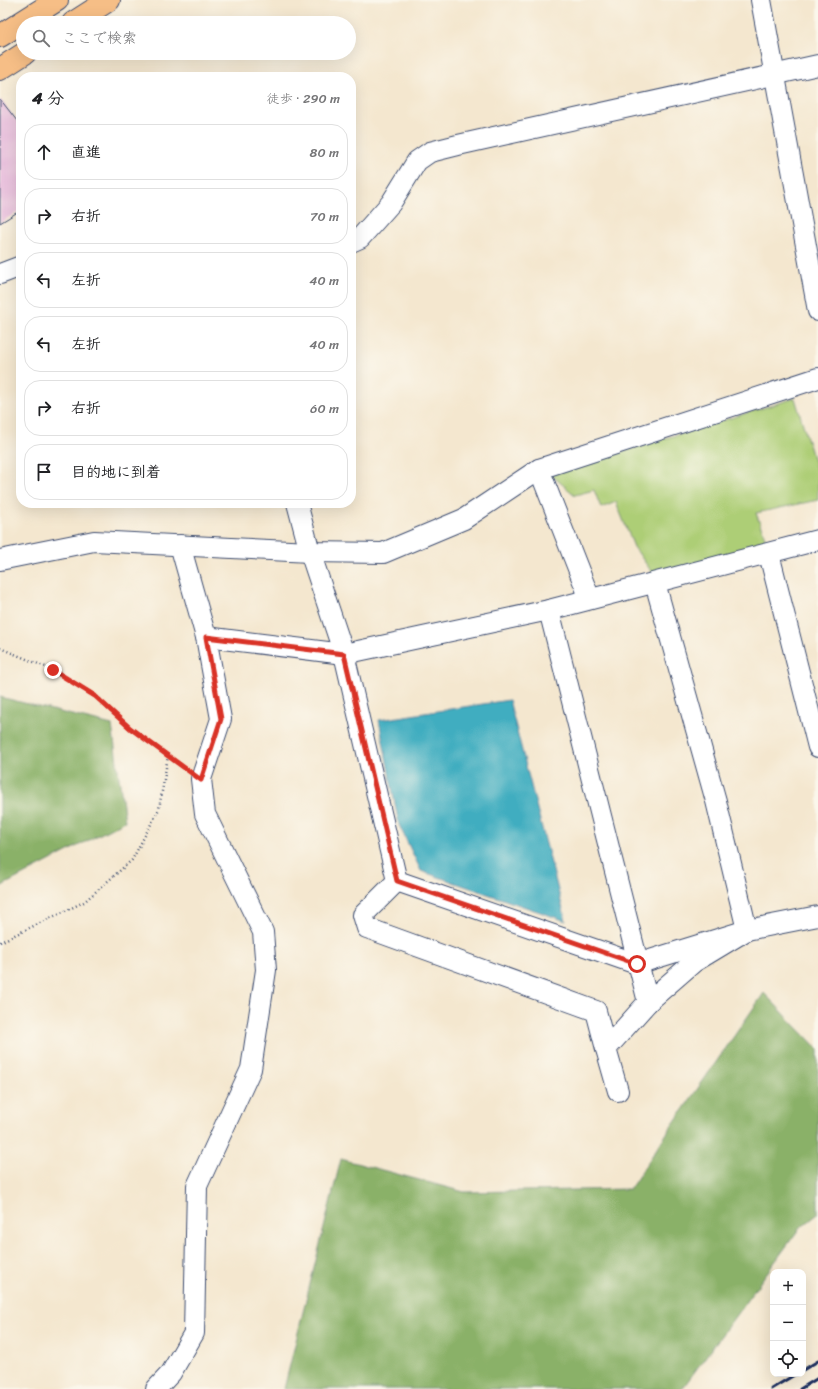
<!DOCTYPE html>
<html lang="ja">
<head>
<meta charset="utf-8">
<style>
	:root { --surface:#fff; --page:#f6f6f6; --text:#202124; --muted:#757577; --line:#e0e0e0 }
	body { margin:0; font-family:Sriracha,"Klee One",sans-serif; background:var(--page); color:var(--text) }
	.controls { position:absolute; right:12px; bottom:12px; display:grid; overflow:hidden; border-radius:8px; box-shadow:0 4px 16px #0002 }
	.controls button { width:36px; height:36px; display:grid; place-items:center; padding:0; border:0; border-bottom:1px solid var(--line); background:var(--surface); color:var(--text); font:20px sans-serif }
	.stop { position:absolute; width:12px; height:12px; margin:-9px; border:3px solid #d93025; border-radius:50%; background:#fff }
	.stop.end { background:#d93025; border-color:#fff; box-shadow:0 1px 4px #0008 }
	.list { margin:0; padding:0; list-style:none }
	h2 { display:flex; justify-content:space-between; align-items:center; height:52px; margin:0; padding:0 16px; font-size:17px }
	h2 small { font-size:13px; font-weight:400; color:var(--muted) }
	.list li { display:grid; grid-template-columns:26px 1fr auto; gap:12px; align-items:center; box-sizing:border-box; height:56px; margin:0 8px 8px; padding:0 8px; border:1px solid var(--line); border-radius:16px }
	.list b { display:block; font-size:15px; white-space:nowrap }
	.list em { font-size:13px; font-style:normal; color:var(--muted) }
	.icon { flex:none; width:22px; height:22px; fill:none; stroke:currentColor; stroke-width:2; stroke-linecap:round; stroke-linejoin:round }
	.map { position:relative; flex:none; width:818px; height:1389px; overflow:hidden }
	.search { position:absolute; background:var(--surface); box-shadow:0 4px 16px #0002; left:16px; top:16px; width:340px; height:44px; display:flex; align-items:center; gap:10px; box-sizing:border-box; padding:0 14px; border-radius:22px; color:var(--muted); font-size:15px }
	.panel { position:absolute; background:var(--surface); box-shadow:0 4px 16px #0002; left:16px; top:72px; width:340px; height:436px; border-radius:16px }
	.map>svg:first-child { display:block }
</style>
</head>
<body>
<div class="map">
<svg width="818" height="1389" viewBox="0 0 818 1389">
	<rect width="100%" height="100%" fill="#fbf7ec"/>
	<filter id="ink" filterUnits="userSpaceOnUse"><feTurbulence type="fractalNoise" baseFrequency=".025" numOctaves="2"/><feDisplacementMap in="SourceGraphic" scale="8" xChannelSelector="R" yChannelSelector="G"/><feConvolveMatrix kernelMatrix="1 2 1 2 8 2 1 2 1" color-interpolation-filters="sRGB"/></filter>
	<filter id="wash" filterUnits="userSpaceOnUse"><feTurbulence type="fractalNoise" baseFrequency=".012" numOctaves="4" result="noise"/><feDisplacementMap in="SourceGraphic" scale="16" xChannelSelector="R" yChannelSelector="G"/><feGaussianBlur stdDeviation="0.9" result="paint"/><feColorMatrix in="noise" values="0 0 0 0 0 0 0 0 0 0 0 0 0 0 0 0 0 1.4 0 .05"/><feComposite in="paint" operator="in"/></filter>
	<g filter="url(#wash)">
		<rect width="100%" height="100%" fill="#f4e7cf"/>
		<path fill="#adce76" stroke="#647e6a" d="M795,398L818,474V500L756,513L768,546L654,575L634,547L616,502L601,508L594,490L575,495L550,474Z"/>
		<g fill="#8ab167" stroke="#527062">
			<path d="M0,697L112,725L125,821L0,887Z"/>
			<path d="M764,993L818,1049V1214L799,1229L682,1389H284L341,1159L464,1192L630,1189L671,1127Z"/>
		</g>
		<path fill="#41adc0" stroke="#2e6e8f" d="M509,700L566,921L421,871L399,825L379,720Z"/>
		<g id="blocks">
			<path fill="#e4b2d9" d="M0,99L21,126V210L0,223Z"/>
		</g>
	</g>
	<g filter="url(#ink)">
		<use href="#blocks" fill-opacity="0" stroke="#3c4b6f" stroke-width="1"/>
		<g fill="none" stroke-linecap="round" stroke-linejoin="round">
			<defs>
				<g id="street">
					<path d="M761,0L818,311"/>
					<path d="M351,242L360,238L391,203L417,161L430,152L458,145L818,65"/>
					<path d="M0,274L21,266"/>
					<path d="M539,469L590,599"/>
					<path d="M297,503L310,552L344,654L397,881L637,964L747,930L818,916"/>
					<path d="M769,554L818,747"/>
					<path d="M0,560L94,541L310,552L383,553L464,519L539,469L818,378"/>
					<path d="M549,610L648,1002"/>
					<path d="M206,637L344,654L549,610L818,540"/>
					<path d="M397,881L363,915L367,928L596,1011L606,1049"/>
					<path d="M618,1091L606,1049L648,1002L694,962L747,930L716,801L655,583"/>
					<path d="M156,1389L171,1373L194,1333L197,1186L251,1069L266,970L263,932L205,814L201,779L221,719L206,637L180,545"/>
				</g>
				<g id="primary">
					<path d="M73,23L109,0"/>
					<path d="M0,36L57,0"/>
					<path d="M0,69L25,53"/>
				</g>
			</defs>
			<use href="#street" stroke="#3c4b6f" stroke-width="22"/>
			<use href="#primary" stroke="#3c4b6f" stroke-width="24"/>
			<g stroke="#3c4b6f" stroke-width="2.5" stroke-dasharray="1 3" stroke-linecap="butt">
				<path d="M0,648L53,670L95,696L130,728L182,766"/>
				<path d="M0,942L84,902L132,860L159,809L168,756"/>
			</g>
			<use href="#street" stroke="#fff" stroke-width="20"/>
			<use href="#primary" stroke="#f6be86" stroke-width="22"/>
			<g stroke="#1b2f5e" stroke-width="3">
				<path d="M803,1370L818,1361"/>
				<path d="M771,1389L796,1374"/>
				<path d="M800,1389L818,1378"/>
			</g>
		</g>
	</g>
	<g fill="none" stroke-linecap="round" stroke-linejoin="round" filter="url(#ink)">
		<path stroke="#d93025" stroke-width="5" d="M53,670L95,696L130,728L201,780L221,719L206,637L344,654L397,881L637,964"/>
	</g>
</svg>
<div class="controls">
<button>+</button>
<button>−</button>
<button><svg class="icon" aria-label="locate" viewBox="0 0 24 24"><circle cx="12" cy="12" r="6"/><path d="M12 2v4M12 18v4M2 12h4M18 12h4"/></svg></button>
</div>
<div class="stop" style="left:637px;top:964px"></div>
<div class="stop end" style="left:53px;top:670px"></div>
<div class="search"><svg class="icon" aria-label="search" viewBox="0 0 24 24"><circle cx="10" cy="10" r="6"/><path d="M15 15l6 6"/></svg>ここで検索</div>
<section class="panel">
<h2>4 分<small>徒歩 · 290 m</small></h2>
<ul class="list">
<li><svg class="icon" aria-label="ahead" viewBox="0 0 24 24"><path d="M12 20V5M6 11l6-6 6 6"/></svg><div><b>直進</b></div><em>80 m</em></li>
<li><svg class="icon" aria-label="right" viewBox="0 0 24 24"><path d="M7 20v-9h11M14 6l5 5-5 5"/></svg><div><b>右折</b></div><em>70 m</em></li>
<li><svg class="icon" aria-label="left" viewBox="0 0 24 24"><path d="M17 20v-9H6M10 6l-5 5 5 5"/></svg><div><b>左折</b></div><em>40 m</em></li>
<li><svg class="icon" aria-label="left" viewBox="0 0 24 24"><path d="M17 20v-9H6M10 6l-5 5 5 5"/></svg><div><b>左折</b></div><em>40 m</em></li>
<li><svg class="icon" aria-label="right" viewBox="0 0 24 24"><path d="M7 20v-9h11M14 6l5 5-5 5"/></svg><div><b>右折</b></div><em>60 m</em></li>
<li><svg class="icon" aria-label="arrive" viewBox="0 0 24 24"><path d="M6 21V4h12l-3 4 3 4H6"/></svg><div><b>目的地に到着</b></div></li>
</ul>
</section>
</div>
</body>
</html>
